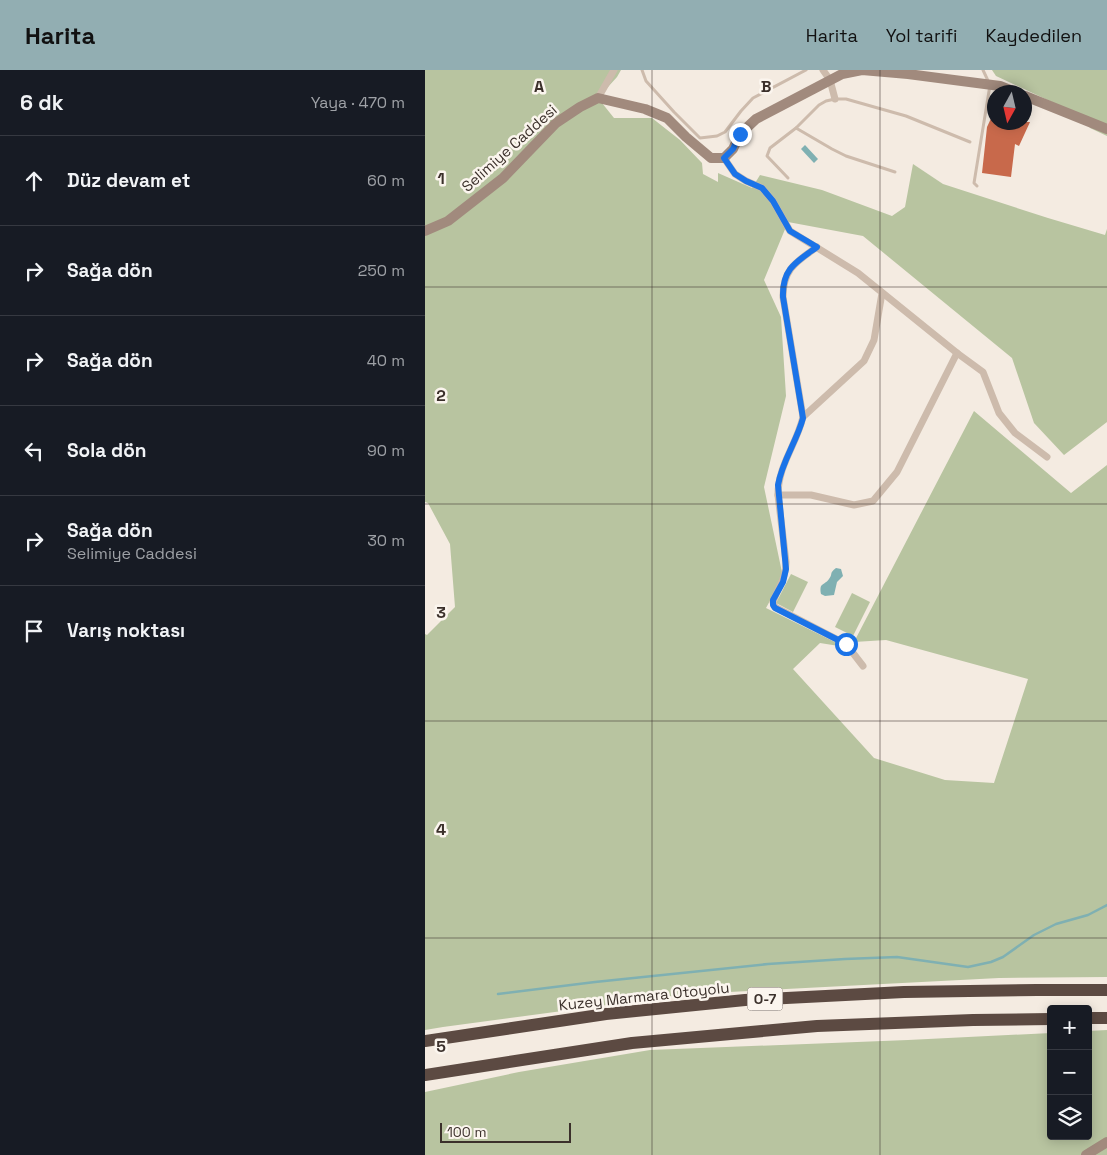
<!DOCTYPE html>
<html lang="tr">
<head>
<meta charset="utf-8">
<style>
	:root { --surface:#171b24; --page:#20242c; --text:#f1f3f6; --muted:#9ea1a6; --line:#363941; --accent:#92aeb2 }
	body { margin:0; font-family:"Space Grotesk",sans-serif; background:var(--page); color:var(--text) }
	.controls { position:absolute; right:15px; bottom:15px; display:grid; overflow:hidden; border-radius:5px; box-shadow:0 2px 12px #0003 }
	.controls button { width:45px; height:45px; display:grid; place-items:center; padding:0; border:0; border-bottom:1px solid var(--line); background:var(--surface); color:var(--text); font:25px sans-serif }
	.compass { position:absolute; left:562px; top:15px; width:45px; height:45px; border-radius:50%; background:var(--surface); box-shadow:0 2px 12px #0003; rotate:188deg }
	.scale { position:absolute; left:15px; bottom:12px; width:131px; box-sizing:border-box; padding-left:5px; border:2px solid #3b302b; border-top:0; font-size:14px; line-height:18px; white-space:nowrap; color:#3b302b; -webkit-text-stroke:4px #fbf5ee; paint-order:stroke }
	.stop { position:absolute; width:15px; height:15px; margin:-11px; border:4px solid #1a73e8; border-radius:50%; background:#fff }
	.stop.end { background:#1a73e8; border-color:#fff; box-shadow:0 1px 5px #0008 }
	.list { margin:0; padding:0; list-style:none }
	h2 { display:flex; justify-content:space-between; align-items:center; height:65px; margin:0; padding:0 20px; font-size:21px }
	h2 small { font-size:16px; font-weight:400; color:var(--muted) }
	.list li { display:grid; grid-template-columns:32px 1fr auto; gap:15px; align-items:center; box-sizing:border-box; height:90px; padding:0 20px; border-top:1px solid var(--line) }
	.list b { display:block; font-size:19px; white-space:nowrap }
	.list p { margin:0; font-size:16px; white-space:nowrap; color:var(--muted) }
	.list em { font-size:16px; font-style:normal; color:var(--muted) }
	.icon { flex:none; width:28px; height:28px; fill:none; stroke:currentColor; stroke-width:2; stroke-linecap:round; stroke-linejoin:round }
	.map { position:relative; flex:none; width:682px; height:1085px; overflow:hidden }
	header { display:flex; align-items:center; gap:30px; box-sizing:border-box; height:70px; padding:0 25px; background:var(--accent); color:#111 }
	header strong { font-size:24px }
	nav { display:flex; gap:28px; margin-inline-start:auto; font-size:18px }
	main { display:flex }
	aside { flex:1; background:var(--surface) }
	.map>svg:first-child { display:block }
</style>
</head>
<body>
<header>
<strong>Harita</strong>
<nav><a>Harita</a><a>Yol tarifi</a><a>Kaydedilen</a></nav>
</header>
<main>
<aside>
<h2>6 dk<small>Yaya · 470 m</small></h2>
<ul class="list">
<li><svg class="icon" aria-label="ahead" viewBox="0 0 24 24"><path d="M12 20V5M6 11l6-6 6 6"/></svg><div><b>Düz devam et</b></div><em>60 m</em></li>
<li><svg class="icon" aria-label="right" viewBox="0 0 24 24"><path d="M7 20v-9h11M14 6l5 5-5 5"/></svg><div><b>Sağa dön</b></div><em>250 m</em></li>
<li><svg class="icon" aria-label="right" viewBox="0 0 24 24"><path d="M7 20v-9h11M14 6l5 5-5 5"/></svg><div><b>Sağa dön</b></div><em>40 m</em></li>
<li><svg class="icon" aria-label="left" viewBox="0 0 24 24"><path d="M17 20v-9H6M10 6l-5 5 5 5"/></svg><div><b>Sola dön</b></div><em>90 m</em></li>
<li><svg class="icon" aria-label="right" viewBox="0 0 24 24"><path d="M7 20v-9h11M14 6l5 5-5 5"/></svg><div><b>Sağa dön</b><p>Selimiye Caddesi</p></div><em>30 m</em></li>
<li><svg class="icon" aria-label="arrive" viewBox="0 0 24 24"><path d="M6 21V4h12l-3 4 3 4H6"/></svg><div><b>Varış noktası</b></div></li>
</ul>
</aside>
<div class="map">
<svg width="682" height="1085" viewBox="0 0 682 1085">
	<rect width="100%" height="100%" fill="#f4ebe1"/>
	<g fill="#b8c4a0">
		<path d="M0,0H196L192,7L173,28L189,48H227L255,70L277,93L278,104L293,112V103L327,118L335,105L397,120L467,146L480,137L488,94L518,114L623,148L680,165L682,159V352L639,385L609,353L587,288L438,166L363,152L339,210L356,247L361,326L339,417L358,507L341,538L420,577L395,573L368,599L449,688L520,710L569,713L603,609L461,570L429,572L549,341L646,423L682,395V907L574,908L264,924L18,957L0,960V564L2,565L30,537L25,474L3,433L0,432Z"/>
		<path d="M567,0H682V66L665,58L659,47L571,6Z"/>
		<path d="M366,504L383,512L368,542L351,533Z"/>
		<path d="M427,523L445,532L428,566L410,557Z"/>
		<path d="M682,960V1085H0V1022L94,1002L225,980L483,970L626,963V1066H663V961Z"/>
	</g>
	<g fill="#7fb0b2">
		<path d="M380,75L393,89L389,93L376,79Z"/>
		<path d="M411,498L416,499L418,506L412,512L409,525L400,526L396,524C394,512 399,516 404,509C408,504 404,503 411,498Z"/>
	</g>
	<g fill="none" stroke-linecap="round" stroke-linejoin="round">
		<path stroke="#7fb0b2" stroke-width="2.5" d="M73,924L170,912L343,894L420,889L472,887L543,897L566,892L578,887L609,865L631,854L663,845L682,835"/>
	</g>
	<path fill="#c8694b" d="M570,40V52H605L594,76L590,74L586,107L557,103L562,57Z"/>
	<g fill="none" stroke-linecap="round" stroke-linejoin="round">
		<g stroke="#cdbbac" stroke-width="3">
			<path d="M217,0L221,11L249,42L275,68L292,66L300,62L316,41L328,28L381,0"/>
			<path d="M371,58L407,79L421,86L470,102"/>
			<path d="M363,108L342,86L345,78L371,58L394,35L401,31L410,29H421L481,46L545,72"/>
			<path d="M552,116L549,113L565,15L558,0"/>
		</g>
		<g stroke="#cdbbac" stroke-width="7">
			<path d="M398,0L405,10L410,29"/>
			<path d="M173,28L189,0"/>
			<path d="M299,88L310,104L321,111L337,118L348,131L365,161L433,203L532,283L558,302L574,343L590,363L622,387"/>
			<path d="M392,177C371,192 358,199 358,227L378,347C371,376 353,395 353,425L361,492C361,509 353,517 348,532L350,537L421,574L438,596"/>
			<path d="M378,347L439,291L449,270L457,223"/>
			<path d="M353,425H386L429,435L448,431L472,402L532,283"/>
		</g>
		<g stroke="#a18a7d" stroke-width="10">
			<path d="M600,26L682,59"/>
			<path d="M0,161L23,151L78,108L131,53L155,37L173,28L220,39L242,48L261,67L286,88H299L308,79L315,64L331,49L417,4L437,0L483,4L575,16L590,22"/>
			<path d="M661,1085L682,1072"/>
		</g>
		<g stroke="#5c4a42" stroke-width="12">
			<path d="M663,948H682"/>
			<path d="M0,971L181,944L320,930L479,922L612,920H682"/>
			<path d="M0,1005L207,973L392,956L548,950L626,949"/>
		</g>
	</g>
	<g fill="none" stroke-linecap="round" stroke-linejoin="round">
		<path stroke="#1a73e8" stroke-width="6" d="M315,64L308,79L299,88L310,104L321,111L337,118L348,131L365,161L392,177C371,192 357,199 358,227L378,348C372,371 357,391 353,415L361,499L358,512L348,530V535L350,538L421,574"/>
	</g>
	<path fill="none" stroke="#3b302b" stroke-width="1" stroke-opacity="0.55" d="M227,0V1085M455,0V1085M0,217H682M0,434H682M0,651H682M0,868H682"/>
	<g text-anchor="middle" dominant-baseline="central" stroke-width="5" stroke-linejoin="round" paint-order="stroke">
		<rect fill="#fbf5ee" stroke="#756b66" stroke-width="1" x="322.5" y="917.5" width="35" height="23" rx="4"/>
		<g font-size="14" font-weight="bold" fill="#3b302b">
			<text x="340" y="929">O-7</text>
		</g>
		<g font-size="15" fill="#3b302b" stroke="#fbf5ee">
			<text transform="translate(84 78) rotate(-42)">Selimiye Caddesi</text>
			<text transform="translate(219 926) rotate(-6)">Kuzey Marmara Otoyolu</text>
		</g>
	</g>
	<g font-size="16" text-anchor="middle" font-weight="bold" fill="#3b302b" stroke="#fbf5ee" stroke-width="5" stroke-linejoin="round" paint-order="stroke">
		<text x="114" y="22">A</text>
		<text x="341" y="22">B</text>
		<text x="16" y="114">1</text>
		<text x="16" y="331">2</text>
		<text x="16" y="548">3</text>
		<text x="16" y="765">4</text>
		<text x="16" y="982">5</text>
	</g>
</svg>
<div class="controls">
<button>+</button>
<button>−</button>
<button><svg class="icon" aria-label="layers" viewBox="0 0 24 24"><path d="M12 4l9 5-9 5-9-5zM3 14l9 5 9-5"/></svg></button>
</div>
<svg class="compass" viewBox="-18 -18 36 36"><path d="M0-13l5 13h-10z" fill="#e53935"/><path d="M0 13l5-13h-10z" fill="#9ea1a6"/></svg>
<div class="scale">100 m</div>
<div class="stop" style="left:421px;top:574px"></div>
<div class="stop end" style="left:315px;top:64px"></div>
</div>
</main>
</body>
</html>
